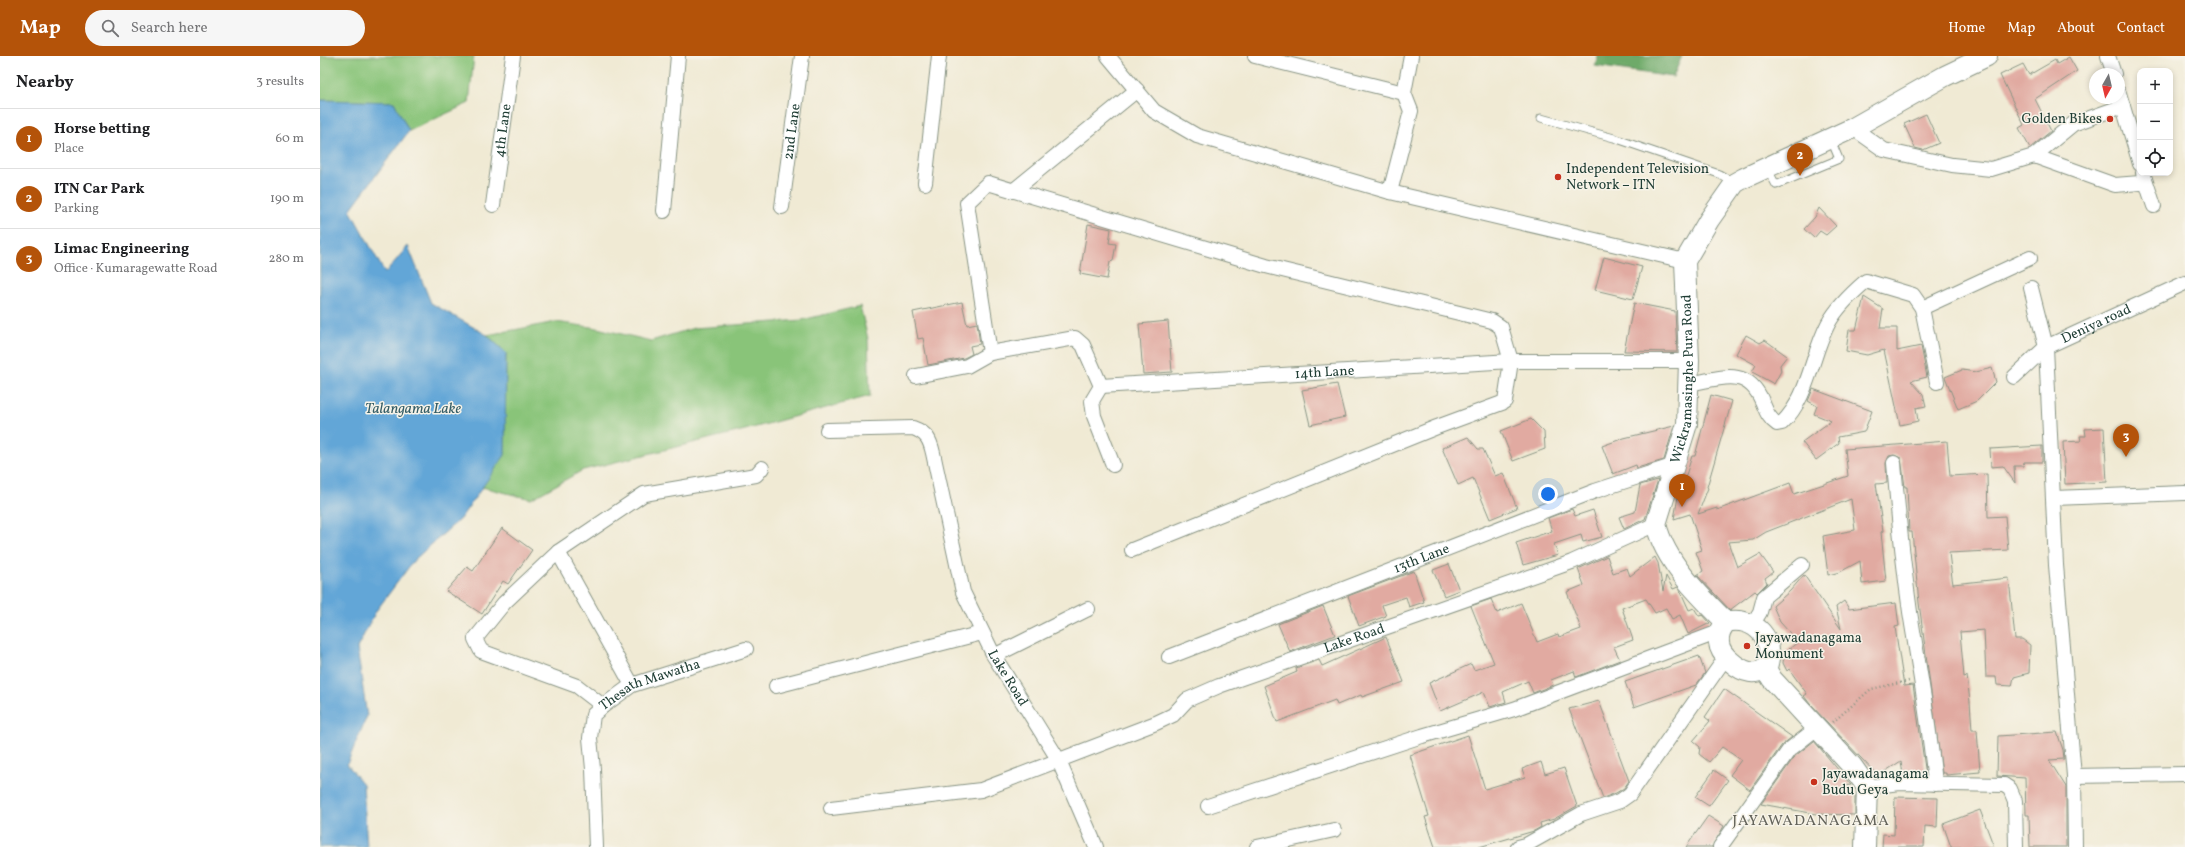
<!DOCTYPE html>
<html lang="en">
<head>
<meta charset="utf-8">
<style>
	:root { --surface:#fff; --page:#f6f6f6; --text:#202124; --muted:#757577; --line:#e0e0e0; --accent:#b45309 }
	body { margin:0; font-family:Vollkorn,serif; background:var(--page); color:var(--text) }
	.controls { position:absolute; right:12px; top:12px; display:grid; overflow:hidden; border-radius:8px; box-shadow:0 2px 6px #0003 }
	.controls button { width:36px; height:36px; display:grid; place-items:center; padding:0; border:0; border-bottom:1px solid var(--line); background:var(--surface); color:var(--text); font:20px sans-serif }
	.compass { position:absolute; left:1769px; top:12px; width:36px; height:36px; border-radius:50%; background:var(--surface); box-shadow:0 2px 6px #0003; rotate:188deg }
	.you { position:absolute; left:1228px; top:438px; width:14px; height:14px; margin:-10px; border:3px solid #fff; border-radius:50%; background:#1a73e8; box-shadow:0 0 0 6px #1a73e833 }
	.badge { display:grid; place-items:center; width:26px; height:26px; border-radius:50%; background:var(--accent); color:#fff; font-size:13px; font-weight:700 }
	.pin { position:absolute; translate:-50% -33px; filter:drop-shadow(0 1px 2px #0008) }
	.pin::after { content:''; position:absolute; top:21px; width:14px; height:12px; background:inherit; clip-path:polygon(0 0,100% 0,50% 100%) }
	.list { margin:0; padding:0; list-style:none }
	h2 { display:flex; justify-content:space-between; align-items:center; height:52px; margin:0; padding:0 16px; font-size:17px }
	h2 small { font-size:13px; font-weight:400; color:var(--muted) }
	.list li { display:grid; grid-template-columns:26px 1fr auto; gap:12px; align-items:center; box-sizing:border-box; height:60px; padding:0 16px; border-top:1px solid var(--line) }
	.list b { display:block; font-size:15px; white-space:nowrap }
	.list p { margin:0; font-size:13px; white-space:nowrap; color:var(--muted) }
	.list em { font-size:13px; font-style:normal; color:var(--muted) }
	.icon { flex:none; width:22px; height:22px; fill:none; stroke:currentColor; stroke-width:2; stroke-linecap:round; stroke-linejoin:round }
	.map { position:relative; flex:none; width:1865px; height:791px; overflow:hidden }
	header { display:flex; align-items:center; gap:24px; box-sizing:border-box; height:56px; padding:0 20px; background:var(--accent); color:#fff }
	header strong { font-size:19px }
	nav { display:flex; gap:22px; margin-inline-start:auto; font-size:14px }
	.search { width:280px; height:36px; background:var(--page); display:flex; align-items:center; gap:10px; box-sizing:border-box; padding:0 14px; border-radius:22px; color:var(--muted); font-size:15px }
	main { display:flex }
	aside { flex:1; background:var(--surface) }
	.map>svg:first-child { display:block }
</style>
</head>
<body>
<header>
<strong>Map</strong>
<div class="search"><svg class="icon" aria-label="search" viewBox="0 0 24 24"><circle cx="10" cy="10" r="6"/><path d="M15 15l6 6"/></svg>Search here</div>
<nav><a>Home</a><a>Map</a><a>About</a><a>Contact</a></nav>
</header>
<main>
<aside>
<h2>Nearby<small>3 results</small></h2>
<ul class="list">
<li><span class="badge">1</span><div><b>Horse betting</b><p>Place</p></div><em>60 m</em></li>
<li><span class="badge">2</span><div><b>ITN Car Park</b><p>Parking</p></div><em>190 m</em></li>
<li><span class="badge">3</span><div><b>Limac Engineering</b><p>Office · Kumaragewatte Road</p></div><em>280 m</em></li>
</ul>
</aside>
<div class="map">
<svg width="1865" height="791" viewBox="0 0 1865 791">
	<rect width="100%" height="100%" fill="#f7f3e8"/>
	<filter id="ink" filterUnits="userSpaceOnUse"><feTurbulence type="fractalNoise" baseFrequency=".025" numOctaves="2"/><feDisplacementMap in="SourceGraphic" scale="8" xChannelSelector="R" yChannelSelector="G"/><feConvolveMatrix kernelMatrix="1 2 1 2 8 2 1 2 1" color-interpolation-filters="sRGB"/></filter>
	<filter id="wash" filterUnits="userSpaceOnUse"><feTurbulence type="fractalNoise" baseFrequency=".012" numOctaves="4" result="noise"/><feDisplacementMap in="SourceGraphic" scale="16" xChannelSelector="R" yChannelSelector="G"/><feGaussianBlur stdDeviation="0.9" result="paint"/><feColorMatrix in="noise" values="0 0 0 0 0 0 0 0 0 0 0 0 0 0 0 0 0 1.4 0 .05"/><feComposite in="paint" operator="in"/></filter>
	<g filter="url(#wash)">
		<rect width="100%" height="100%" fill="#f0ead4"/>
		<g fill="#89c479" stroke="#548056">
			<path d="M0,0H154L149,47L89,75L74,46L0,44Z"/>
			<path d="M540,250L548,283L550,340L425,374L263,414L211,443L162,431L185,399L186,297L167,279L236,266L277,272L331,285L374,272L482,264Z"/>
		</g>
		<path fill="#6eaa69" stroke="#46744e" d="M1278,0H1362L1353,21L1275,10Z"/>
		<path fill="#62a6d7" stroke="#407286" d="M0,44L74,46L89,75L30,154L65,217L88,190L111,247L167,279L186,297L185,399L140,463L94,504L56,555L37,592L47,660L27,708L43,728L47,791H0Z"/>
		<g id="blocks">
			<g fill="#e1aaa1">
				<path d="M1749,1L1757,15L1715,43L1731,75L1710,92L1699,72L1704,69L1680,19L1703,8L1709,19L1735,4L1737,8Z"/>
				<path d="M1606,58L1619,87L1603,94L1595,92L1584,68Z"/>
				<path d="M1499,152L1516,170L1506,179L1500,175L1494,182L1484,173L1495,161Z"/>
				<path d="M768,168L791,173L789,187L796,188L793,205L790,206L787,223L760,218Z"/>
				<path d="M1284,201L1322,211L1313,243L1275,234Z"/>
				<path d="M1544,241L1563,253L1560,272H1577V295L1601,290L1607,321L1591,325L1603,338L1606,350L1596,352L1598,365L1580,369L1564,294L1547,299L1526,295L1529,274H1536Z"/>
				<path d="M642,246L647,269L657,267L660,288L650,290L652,298L644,302L608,309L603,282L598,283L593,256Z"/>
				<path d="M1314,247L1355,255L1357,296L1304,295Z"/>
				<path d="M848,265L852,316L823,318L819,268Z"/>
				<path d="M1426,279L1440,287L1445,284L1467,300L1460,309L1461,315L1454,328L1432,316L1436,309L1416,298Z"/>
				<path d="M1672,312L1676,326L1657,345L1638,353L1625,321L1642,314L1656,316Z"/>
				<path d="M1017,328L1025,361L990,369L982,334Z"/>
				<path d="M1493,333L1552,355L1544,376L1518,381L1519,387L1496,404L1482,386L1511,365L1494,358L1497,350L1488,345Z"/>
				<path d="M1391,339L1412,345L1387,431L1388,432L1378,458L1397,452V454L1470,427L1474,438L1528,420L1525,393L1627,385L1630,420L1667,418L1668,461L1685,460L1688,494L1629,497L1632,522L1633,528L1689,522L1695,583H1702L1710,589L1709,617L1694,621L1692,630L1677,629L1676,621H1666L1664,574L1640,576L1644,621L1647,620L1650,646L1652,674H1657L1660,716L1626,719V717H1622L1599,547L1592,476H1589L1587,431H1585L1581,402L1574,399L1569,400L1566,407L1567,427L1556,428L1563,475L1561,476L1566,525L1542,528L1540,505L1520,516L1508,519L1503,480L1535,474L1531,443L1446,476L1433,484L1408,486L1417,511L1440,498L1453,516L1445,522L1447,527L1437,537L1435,535L1410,554L1377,519L1383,515L1376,496L1382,494L1370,458L1354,463L1359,435H1361L1372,400H1375Z"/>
				<path d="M1211,363L1224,376L1225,393L1193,405L1181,375Z"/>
				<path d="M1354,370L1344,404L1317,412L1316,409L1293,418L1282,390L1304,382Z"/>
				<path d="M1784,372L1787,426L1745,428L1743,386L1761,385L1760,380H1766L1765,373Z"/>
				<path d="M1148,381L1158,393H1163L1175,420L1183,417L1197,452L1170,463L1153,422L1138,429L1122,392Z"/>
				<path d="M1722,390V406H1704L1703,410H1694L1695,427L1683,410L1671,411L1670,393Z"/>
				<path d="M1338,424L1325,463L1304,473L1299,461L1315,456L1320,429Z"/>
				<path d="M1252,453L1255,460L1273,454L1282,481L1263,486L1261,479L1234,488L1238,499L1203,509L1196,487L1232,475L1228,462Z"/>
				<path d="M182,472L212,494L188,528L183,525L162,558L126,535L147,511L153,515Z"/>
				<path d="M1287,500L1293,517L1307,512L1310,520L1335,501L1338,507L1343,535L1346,520L1353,533L1358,531L1360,534L1369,554L1374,552L1379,560L1383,559L1390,567L1368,578L1360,559L1352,563L1346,552L1335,557L1326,543L1302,552L1313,584L1294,591L1300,604L1256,621L1254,615L1231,624L1233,629L1213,637L1208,625L1183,636L1186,646L1170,651L1164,636L1120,655L1109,627L1151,608L1154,614L1174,607L1151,550L1171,543L1177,557L1201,547L1217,586L1238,578L1239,581L1261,573L1247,536L1264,529L1258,513Z"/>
				<path d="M1129,508L1139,534L1124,540L1113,514Z"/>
				<path d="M1094,515L1104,546L1089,551L1086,541L1062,549L1066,560L1039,570L1028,540Z"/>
				<path d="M1484,519L1521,573L1516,551L1524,545L1529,553L1576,547L1579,570L1575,571L1584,630L1593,629L1606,719H1583L1581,705L1558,720L1490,648L1484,640L1487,638L1469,613L1467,615L1463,607L1464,597L1478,586L1460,566L1453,550L1470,535Z"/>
				<path d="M1003,550L1015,579L970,596L958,568Z"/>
				<path d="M1066,581L1084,626L1042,641L1041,639L1017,649L1015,644L957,666L944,630L977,616L976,612L999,604L1002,610Z"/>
				<path d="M1379,600L1385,617L1376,629L1314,651L1305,626Z"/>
				<path d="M1404,633L1472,681L1462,689L1430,734L1410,719L1421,704L1402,691L1389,706L1379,698L1380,691L1373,685L1390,665L1385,661Z"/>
				<path d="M1279,645L1309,725L1304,732L1296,737L1283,742L1249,653Z"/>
				<path d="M1737,676L1743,694L1744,703L1729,704L1746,731V791H1710L1709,759H1706L1705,722L1677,720L1678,680Z"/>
				<path d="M1148,679L1165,733L1205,721L1202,713L1221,706L1225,718L1244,712L1257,750L1234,763L1220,767L1221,771L1214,775L1159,791H1115L1105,761L1109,760L1090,699Z"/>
				<path d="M1494,685L1531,729L1523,730V739H1535V759L1496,758L1441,748L1475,700Z"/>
				<path d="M1394,714L1408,724L1389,750L1375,741Z"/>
				<path d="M1575,741L1618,742L1617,771L1605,770L1604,791H1562L1563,778L1574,779Z"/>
				<path d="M1660,754L1674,791H1631L1623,768Z"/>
				<path d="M1388,760L1404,770L1392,791H1366Z"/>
			</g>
		</g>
	</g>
	<g filter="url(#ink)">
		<use href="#blocks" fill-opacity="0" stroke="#889484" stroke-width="1"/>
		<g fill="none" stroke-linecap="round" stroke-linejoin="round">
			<defs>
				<g id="lane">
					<path d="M1221,62L1294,82L1399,118L1413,126"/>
					<path d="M1447,112L1456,129L1519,103L1511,84"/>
				</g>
				<g id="street">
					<path d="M788,0L834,55L877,80L1070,136L1365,205"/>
					<path d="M935,0L1084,37"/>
					<path d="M1788,0L1794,18"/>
					<path d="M1799,37L1820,108"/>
					<path d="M1533,72L1564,94L1632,109L1671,113L1714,100L1753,68L1803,50"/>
					<path d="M1714,100L1795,129L1820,127L1825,124"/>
					<path d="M1823,117L1834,150"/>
					<path d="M605,127L619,0"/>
					<path d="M693,135L817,34"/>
					<path d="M1070,136L1091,55L1084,37L1091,0"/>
					<path id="s1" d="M173,149L193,0"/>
					<path id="s2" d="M462,151L482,0"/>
					<path d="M344,155L358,0"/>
					<path d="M1711,232L1726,291L1736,509L1754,720L1755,791"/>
					<path d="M1602,252L1710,202"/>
					<path d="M670,297L647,147L668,127L946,210L1172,265L1181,271L1191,305L1185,345L1182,347L1117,371L812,494"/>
					<path id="s3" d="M596,320L647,310L670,297L755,282L763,289L781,330L1191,305H1369"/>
					<path id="s4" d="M1694,321L1726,291L1865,227"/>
					<path d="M1369,328C1399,323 1427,309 1442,345C1446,354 1448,362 1457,368L1462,367C1489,341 1491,300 1508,268C1517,251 1532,237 1546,225L1593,239L1602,252L1617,326"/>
					<path d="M781,330L772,345L774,360L793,409"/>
					<path id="s5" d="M507,374L593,372C607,377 610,384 613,397L643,536L674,600L738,703L776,791"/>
					<path d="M1574,407C1578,457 1583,506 1590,556C1599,613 1610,670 1615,728"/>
					<path d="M1734,442L1865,437"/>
					<path d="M238,496L312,629"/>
					<path d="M1432,569L1440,556L1444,541L1482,509"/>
					<path d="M674,600L768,553"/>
					<path id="s6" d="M849,601L1275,435L1355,409"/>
					<path d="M456,630L662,577"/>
					<path d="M283,650L257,630L161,595L155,583L184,547L238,496L324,438L436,419L442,412"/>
					<path d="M1754,720L1865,718"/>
					<path d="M1547,731L1580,727L1684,729L1690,733L1695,745L1696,791"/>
					<path d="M888,750L1102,680L1194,653L1399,576"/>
					<path id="s7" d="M511,752L661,734L836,667L853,659L867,644L899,630L1252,506L1336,468"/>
					<path id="s8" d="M276,791L273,713L270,682L273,659L283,650L312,629L426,593"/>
					<path d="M937,791L1014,774"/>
					<path d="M1198,791L1206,789L1261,758L1300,745L1310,738L1406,601"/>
					<path d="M1400,791L1469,694L1497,672"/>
				</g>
				<g id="secondary">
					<path id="s9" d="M1406,566C1379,539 1345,506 1336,468L1367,368L1369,305L1365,205L1389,164L1415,127L1424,122L1533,72L1625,20L1667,0"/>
					<path d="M1406,566C1401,573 1398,578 1399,587C1400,599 1418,614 1430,616C1435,617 1441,615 1446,613"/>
					<path d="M1406,566C1435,559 1458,585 1446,613"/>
					<path d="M1446,613L1452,623L1532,710L1547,731L1545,791"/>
				</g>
			</defs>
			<use href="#lane" stroke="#889484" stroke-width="9"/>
			<use href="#street" stroke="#889484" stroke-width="16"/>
			<use href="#secondary" stroke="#889484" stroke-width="22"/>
			<path stroke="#889484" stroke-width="2.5" stroke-dasharray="1 3" stroke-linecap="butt" d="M1513,666L1551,633L1589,625"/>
			<use href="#lane" stroke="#fff" stroke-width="7"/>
			<use href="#street" stroke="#fff" stroke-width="14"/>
			<use href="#secondary" stroke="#fff" stroke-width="20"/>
		</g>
	</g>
	<g fill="#c8321e" stroke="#f7f3e8" stroke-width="1.5">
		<circle cx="1790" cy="63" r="4"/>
		<circle cx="1238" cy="121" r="4"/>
		<circle cx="1427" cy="590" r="4"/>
		<circle cx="1494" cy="726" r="4"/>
	</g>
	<g text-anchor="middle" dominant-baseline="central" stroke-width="3" stroke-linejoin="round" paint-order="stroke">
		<g font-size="14" fill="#1f3d34" stroke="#f7f3e8" text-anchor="start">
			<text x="1782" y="63" text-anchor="end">Golden Bikes</text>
			<text x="1246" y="113">Independent Television<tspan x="1246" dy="16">Network – ITN</tspan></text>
			<text x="1435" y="582">Jayawadanagama<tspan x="1435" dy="16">Monument</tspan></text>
			<text x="1502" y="718">Jayawadanagama<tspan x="1502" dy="16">Budu Geya</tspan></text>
		</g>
		<g font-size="14" fill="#1f3d34" stroke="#f7f3e8">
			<text stroke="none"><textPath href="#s1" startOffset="75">4th Lane</textPath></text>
			<text stroke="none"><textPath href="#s2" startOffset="76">2nd Lane</textPath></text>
			<text stroke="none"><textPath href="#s4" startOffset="99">Deniya road</textPath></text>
			<text stroke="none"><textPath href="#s3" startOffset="444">14th Lane</textPath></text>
			<text stroke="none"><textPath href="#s9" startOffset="271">Wickramasinghe Pura Road</textPath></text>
			<text stroke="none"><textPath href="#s6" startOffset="271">13th Lane</textPath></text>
			<text stroke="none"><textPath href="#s7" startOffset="556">Lake Road</textPath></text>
			<text stroke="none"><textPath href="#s5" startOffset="359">Lake Road</textPath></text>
			<text stroke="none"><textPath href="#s8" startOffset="198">Thesath Mawatha</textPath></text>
		</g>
		<g font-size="15" font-style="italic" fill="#335c65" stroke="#f7f3e8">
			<text x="93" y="353">Talangama Lake</text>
		</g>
		<g font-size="15" letter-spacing="1" fill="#63635a" stroke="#f7f3e8">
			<text x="1491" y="765">JAYAWADANAGAMA</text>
		</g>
	</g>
</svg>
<div class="controls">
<button>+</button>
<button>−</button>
<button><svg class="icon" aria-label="locate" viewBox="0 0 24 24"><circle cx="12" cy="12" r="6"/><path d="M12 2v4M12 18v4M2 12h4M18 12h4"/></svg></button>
</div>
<svg class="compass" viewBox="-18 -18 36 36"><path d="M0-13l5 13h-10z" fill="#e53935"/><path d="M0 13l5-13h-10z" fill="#757577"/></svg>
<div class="you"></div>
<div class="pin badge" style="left:1362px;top:451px">1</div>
<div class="pin badge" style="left:1480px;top:120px">2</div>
<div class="pin badge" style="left:1806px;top:401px">3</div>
</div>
</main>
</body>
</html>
